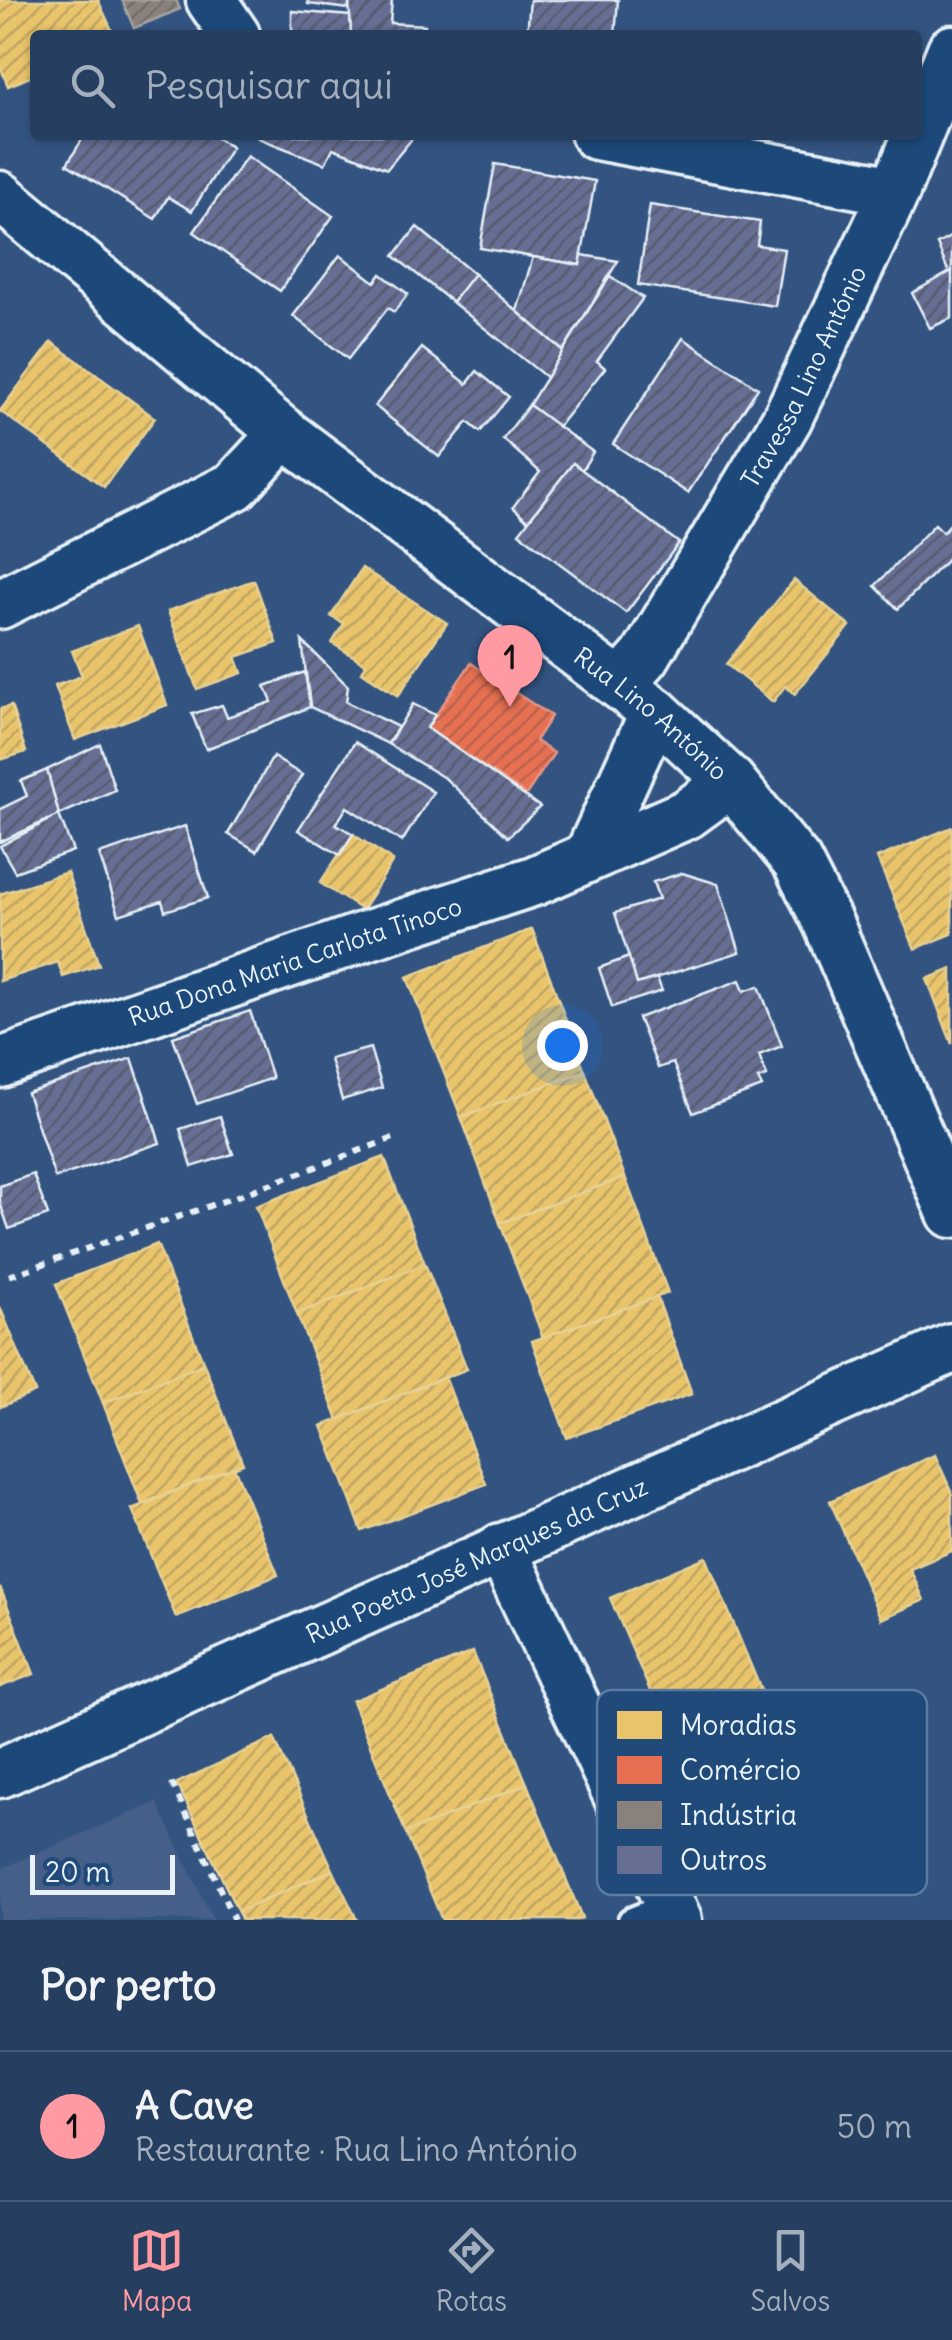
<!DOCTYPE html>
<html lang="pt">
<head>
<meta charset="utf-8">
<style>
	:root { --surface:#263f61; --page:#324a6a; --text:#f1f3f6; --muted:#a4afbd; --line:#425876; --accent:#ff9aa2 }
	body { margin:0; font-family:Delius,sans-serif; background:var(--page); color:var(--text) }
	.scale { position:absolute; left:30px; bottom:25px; width:145px; box-sizing:border-box; padding-left:10px; border:5px solid #e8f1f8; border-top:0; font-size:28px; line-height:35px; white-space:nowrap; color:#e8f1f8; -webkit-text-stroke:8px #1f4a7a; paint-order:stroke }
	.you { position:absolute; left:562px; top:1045px; width:35px; height:35px; margin:-25px; border:8px solid #fff; border-radius:50%; background:#1a73e8; box-shadow:0 0 0 15px #1a73e833 }
	.badge { display:grid; place-items:center; width:65px; height:65px; border-radius:50%; background:var(--accent); color:#111; font-size:32px; font-weight:700 }
	.pin { position:absolute; translate:-50% -82px; filter:drop-shadow(0 2px 5px #0008) }
	.pin::after { content:''; position:absolute; top:52px; width:35px; height:30px; background:inherit; clip-path:polygon(0 0,100% 0,50% 100%) }
	.list { margin:0; padding:0; list-style:none }
	h2 { display:flex; justify-content:space-between; align-items:center; height:130px; margin:0; padding:0 40px; font-size:42px }
	h2 small { font-size:32px; font-weight:400; color:var(--muted) }
	.list li { display:grid; grid-template-columns:65px 1fr auto; gap:30px; align-items:center; box-sizing:border-box; height:150px; padding:0 40px; border-top:2px solid var(--line) }
	.list b { display:block; font-size:38px; white-space:nowrap }
	.list p { margin:0; font-size:32px; white-space:nowrap; color:var(--muted) }
	.list em { font-size:32px; font-style:normal; color:var(--muted) }
	.icon { flex:none; width:55px; height:55px; fill:none; stroke:currentColor; stroke-width:2; stroke-linecap:round; stroke-linejoin:round }
	.map { position:relative; flex:none; width:952px; height:1920px; overflow:hidden }
	.search { position:absolute; background:var(--surface); box-shadow:0 2px 8px #0004; left:30px; right:30px; top:30px; height:110px; display:flex; align-items:center; gap:25px; box-sizing:border-box; padding:0 35px; border-radius:10px; color:var(--muted); font-size:38px }
	.sheet { height:280px; background:var(--surface) }
	nav { display:flex; justify-content:space-around; align-items:center; box-sizing:border-box; height:140px; border-top:2px solid var(--line); background:var(--surface); font-size:28px; color:var(--muted) }
	nav a { display:grid; justify-items:center; gap:5px }
	nav .on { color:var(--accent) }
	.map>svg:first-child { display:block }
</style>
</head>
<body>
<div class="map">
<svg width="952" height="1920" viewBox="0 0 952 1920">
	<defs>
		<pattern id="homes-hatch" width="6" height="6" patternUnits="userSpaceOnUse" patternTransform="scale(2.5)"><rect width="6" height="6" fill="#e9c46a"/><path d="M-1 1l2-2M0 6l6-6M5 7l2-2" fill="none" stroke="#c0a562"/></pattern>
		<pattern id="shops-hatch" width="6" height="6" patternUnits="userSpaceOnUse" patternTransform="scale(2.5)"><rect width="6" height="6" fill="#e76f51"/><path d="M-1 1l2-2M0 6l6-6M5 7l2-2" fill="none" stroke="#b7634f"/></pattern>
		<pattern id="industry-hatch" width="6" height="6" patternUnits="userSpaceOnUse" patternTransform="scale(2.5)"><rect width="6" height="6" fill="#8a817c"/><path d="M-1 1l2-2M0 6l6-6M5 7l2-2" fill="none" stroke="#6f6a68"/></pattern>
		<pattern id="building-hatch" width="6" height="6" patternUnits="userSpaceOnUse" patternTransform="scale(2.5)"><rect width="6" height="6" fill="#666e94"/><path d="M-1 1l2-2M0 6l6-6M5 7l2-2" fill="none" stroke="#565b6f"/></pattern>
	</defs>
	<rect width="100%" height="100%" fill="#335481"/>
	<filter id="ink" filterUnits="userSpaceOnUse"><feTurbulence type="fractalNoise" baseFrequency=".01" numOctaves="2"/><feDisplacementMap in="SourceGraphic" scale="20" xChannelSelector="R" yChannelSelector="G"/><feConvolveMatrix kernelMatrix="1 2 1 2 8 2 1 2 1" color-interpolation-filters="sRGB"/></filter>
	<g filter="url(#ink)">
		<path fill="#455f89" d="M157,1802L213,1920H0V1869Z"/>
		<g fill="url(#homes-hatch)" stroke="#e9d295" stroke-width="2.5">
			<path d="M0,0H98L114,35H35V75L8,86L0,66Z"/>
			<path d="M52,342L155,418L104,487L0,411Z"/>
			<path d="M362,568L447,623L398,696L362,672L366,664L332,643L344,624L331,616Z"/>
			<path d="M254,580L277,643L236,657L242,673L197,689L168,611Z"/>
			<path d="M794,580L850,626L795,694L785,686L773,702L726,664Z"/>
			<path d="M138,626L167,705L75,740L55,686L82,676L72,651Z"/>
			<path d="M11,706L26,752L0,760V709Z"/>
			<path d="M952,827V934L915,949L877,858Z"/>
			<path d="M353,834L393,861L362,910L320,883Z"/>
			<path d="M67,872L99,965L63,977L58,962L0,981V894Z"/>
			<path d="M532,929L585,1071L461,1117L407,977Z"/>
			<path d="M952,969V1044L927,979Z"/>
			<path d="M585,1071L625,1177L500,1223L461,1117Z"/>
			<path d="M384,1157L425,1264L297,1314L256,1206Z"/>
			<path d="M625,1177L668,1293L543,1338L500,1223Z"/>
			<path d="M157,1244L204,1364L103,1403L56,1284Z"/>
			<path d="M425,1264L467,1369L338,1420L297,1314Z"/>
			<path d="M657,1297L692,1394L567,1438L532,1341Z"/>
			<path d="M0,1307L35,1392L0,1407Z"/>
			<path d="M204,1364L243,1464L142,1504L103,1403Z"/>
			<path d="M445,1377L486,1484L362,1531L322,1426Z"/>
			<path d="M935,1455L952,1493V1551L910,1569L924,1600L881,1619L830,1501Z"/>
			<path d="M234,1467L278,1575L176,1617L132,1509Z"/>
			<path d="M706,1557L761,1690L667,1730L610,1598Z"/>
			<path d="M0,1587L34,1674L0,1687Z"/>
			<path d="M473,1652L527,1784L406,1833L352,1701Z"/>
			<path d="M274,1738L333,1870L238,1912L177,1783Z"/>
			<path d="M527,1784L582,1918L578,1920H442L406,1833Z"/>
			<path d="M333,1870L357,1920H242L238,1912Z"/>
		</g>
		<path fill="url(#shops-hatch)" stroke="#e79683" stroke-width="2.5" d="M471,663L551,716L535,741L554,753L526,795L427,728Z"/>
		<path fill="url(#industry-hatch)" stroke="#a6a3a1" stroke-width="2.5" d="M122,0H176L180,9L134,28Z"/>
		<g fill="url(#building-hatch)" stroke="#e8f1f8" stroke-width="2.5">
			<path d="M308,0H349V9L308,4Z"/>
			<path d="M349,0H392L390,23L425,25L424,35H351Z"/>
			<path d="M530,0H618L615,35H527Z"/>
			<path d="M292,11L350,16L351,35H292Z"/>
			<path d="M85,135H213L232,147L192,211L168,197L155,219L67,164Z"/>
			<path d="M259,135H415L387,169L333,148L325,164L258,138Z"/>
			<path d="M247,156L333,216L280,291L194,232Z"/>
			<path d="M495,164L595,181L580,265L480,248Z"/>
			<path d="M650,205L760,222L757,245L784,249L775,306L638,285Z"/>
			<path d="M417,227L474,274L452,302L394,256Z"/>
			<path d="M952,236V271L949,273L937,244Z"/>
			<path d="M340,255L375,282L381,274L408,294L394,312L388,308L348,359L293,316Z"/>
			<path d="M582,255L618,261L563,351L517,311L533,257L580,265Z"/>
			<path d="M952,271V318L930,328L912,293Z"/>
			<path d="M474,274L563,351L547,378L452,302Z"/>
			<path d="M610,276L643,298L597,361L605,368L558,427L529,405Z"/>
			<path d="M683,338L758,388L688,493L613,444Z"/>
			<path d="M422,348L467,384L477,371L509,397L480,432L468,422L439,457L375,406Z"/>
			<path d="M529,405L593,452L582,470L573,463L528,521L513,507L540,472L503,439Z"/>
			<path d="M573,463L679,543L626,613L519,533Z"/>
			<path d="M952,522V555L898,609L875,586L935,524L943,532Z"/>
			<path d="M302,641L348,686L346,702L398,727L388,744L310,707Z"/>
			<path d="M305,672L310,707L206,749L192,714L222,705L227,717L272,702L265,686Z"/>
			<path d="M413,704L435,715L427,728L540,807L508,837L446,779L388,744Z"/>
			<path d="M355,742L433,792L402,842L347,807L336,824L353,834L340,855L298,830Z"/>
			<path d="M100,744L115,790L59,815L47,770Z"/>
			<path d="M273,757L302,775L257,851L228,834Z"/>
			<path d="M47,770L59,815L0,842V809L27,796L21,781Z"/>
			<path d="M59,815L73,851L15,872L0,846Z"/>
			<path d="M185,826L208,898L165,911L162,901L119,915L99,854Z"/>
			<path d="M682,873L718,884L740,952L637,984L615,913L659,899L653,882Z"/>
			<path d="M629,957L637,984L657,978L662,991L612,1007L599,968Z"/>
			<path d="M740,980L744,991L759,986L782,1046L759,1055L767,1076L758,1079L762,1087L693,1113L673,1063L658,1068L638,1018Z"/>
			<path d="M250,1011L272,1078L197,1104L173,1037Z"/>
			<path d="M370,1048L382,1088L342,1100L330,1059Z"/>
			<path d="M132,1058L160,1143L55,1178L27,1093Z"/>
			<path d="M220,1116L233,1154L192,1167L180,1129Z"/>
			<path d="M33,1174L48,1215L9,1229L0,1203V1186Z"/>
		</g>
		<g fill="none" stroke-linecap="round" stroke-linejoin="round">
			<defs>
				<path id="lane" d="M630,1920L669,1904"/>
				<g id="street">
					<path d="M211,0L235,35"/>
					<path d="M596,135L895,191"/>
					<path id="s1" d="M0,196L284,433L620,685L655,712L731,782L797,862L828,923L952,1213"/>
					<path d="M0,604L235,486L284,433"/>
					<path id="s2" d="M620,685L645,657L787,419L895,191L952,50"/>
					<path d="M589,856L655,712"/>
					<path id="s3" d="M0,1063L366,936L534,881L687,814L731,782"/>
					<path d="M501,1548L677,1920"/>
					<path id="s4" d="M0,1773L952,1348"/>
				</g>
			</defs>
			<use href="#lane" stroke="#e8f1f8" stroke-width="30"/>
			<use href="#street" stroke="#e8f1f8" stroke-width="55"/>
			<g stroke="#e8f1f8" stroke-width="6" stroke-dasharray="8 8" stroke-linecap="butt">
				<path d="M9,1276L235,1197L399,1136"/>
				<path d="M172,1783L234,1920"/>
			</g>
			<use href="#lane" stroke="#1f4a7a" stroke-width="22"/>
			<use href="#street" stroke="#1f4a7a" stroke-width="48"/>
		</g>
	</g>
	<g text-anchor="middle" dominant-baseline="central" stroke-width="10" stroke-linejoin="round" paint-order="stroke">
		<g font-size="25" fill="#e8f1f8" stroke="#1f4a7a">
			<text stroke="none"><textPath href="#s2" startOffset="360">Travessa Lino António</textPath></text>
			<text stroke="none"><textPath href="#s1" startOffset="832">Rua Lino António</textPath></text>
			<text stroke="none"><textPath href="#s3" startOffset="312">Rua Dona Maria Carlota Tinoco</textPath></text>
			<text stroke="none"><textPath href="#s4" startOffset="522">Rua Poeta José Marques da Cruz</textPath></text>
		</g>
	</g>
	<rect x="597" y="1690" width="330" height="205" rx="15" fill="#1f4a7a" stroke="#5b7ca0" stroke-width="2.5"/>
	<rect x="617" y="1711" width="45" height="28" fill="#e9c46a"/>
	<rect x="617" y="1756" width="45" height="28" fill="#e76f51"/>
	<rect x="617" y="1801" width="45" height="28" fill="#8a817c"/>
	<rect x="617" y="1846" width="45" height="28" fill="#666e94"/>
	<g font-size="28" fill="#e8f1f8">
		<text x="680" y="1735">Moradias</text>
		<text x="680" y="1780">Comércio</text>
		<text x="680" y="1825">Indústria</text>
		<text x="680" y="1870">Outros</text>
	</g>
</svg>
<div class="scale">20 m</div>
<div class="you"></div>
<div class="pin badge" style="left:510px;top:707px">1</div>
<div class="search"><svg class="icon" aria-label="search" viewBox="0 0 24 24"><circle cx="10" cy="10" r="6"/><path d="M15 15l6 6"/></svg>Pesquisar aqui</div>
</div>
<section class="sheet">
<h2>Por perto<small></small></h2>
<ul class="list">
<li><span class="badge">1</span><div><b>A Cave</b><p>Restaurante · Rua Lino António</p></div><em>50 m</em></li>
</ul>
</section>
<nav>
<a class="on"><svg class="icon" aria-label="map" viewBox="0 0 24 24"><path d="M3 6l6-2 6 2 6-2v14l-6 2-6-2-6 2zM9 4v14M15 6v14"/></svg>Mapa</a>
<a><svg class="icon" aria-label="directions" viewBox="0 0 24 24"><path d="M12 3l9 9-9 9-9-9zM9 14v-3h6M13 9l2 2-2 2"/></svg>Rotas</a>
<a><svg class="icon" aria-label="saved" viewBox="0 0 24 24"><path d="M7 4h10v16l-5-4-5 4z"/></svg>Salvos</a>
</nav>
</body>
</html>
